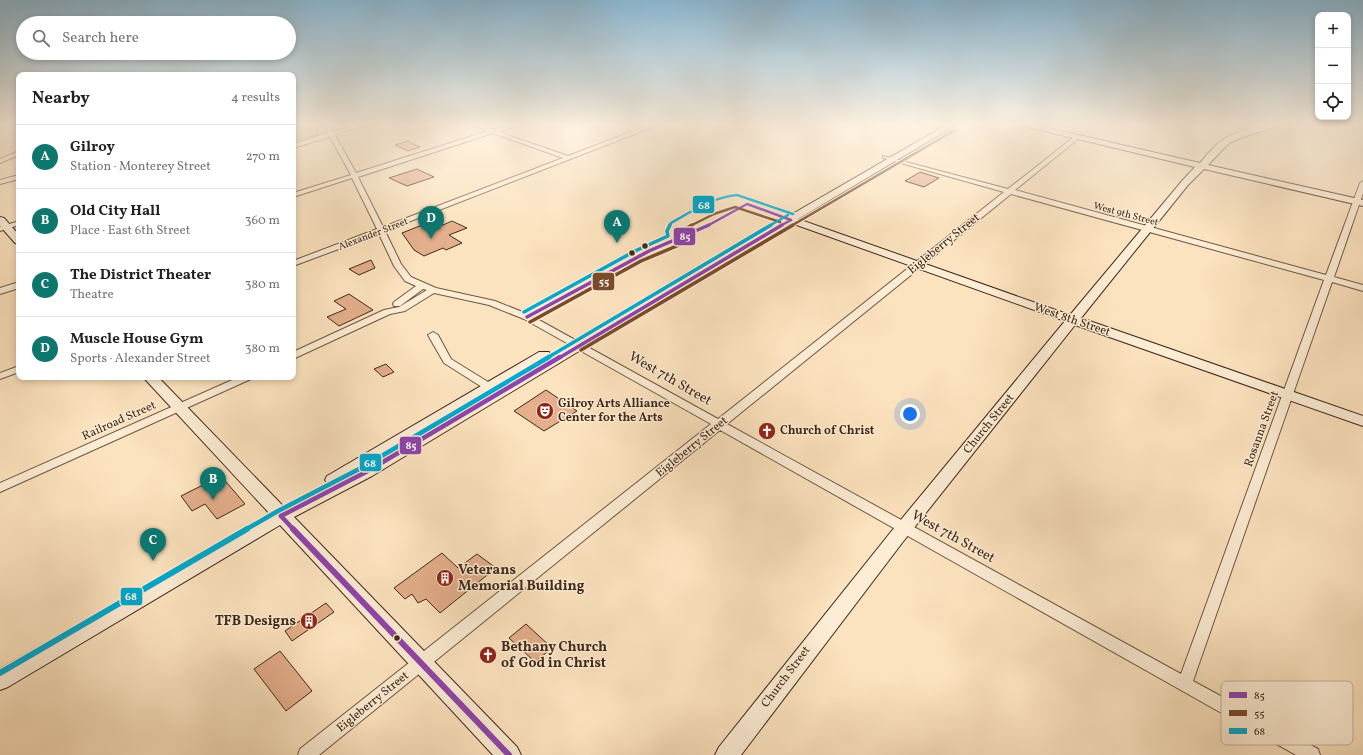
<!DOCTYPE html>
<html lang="en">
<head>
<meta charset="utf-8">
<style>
	:root { --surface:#fff; --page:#f2f2f2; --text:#202124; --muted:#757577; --line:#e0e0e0; --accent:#0f766e }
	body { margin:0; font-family:Vollkorn,serif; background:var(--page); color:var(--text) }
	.controls { position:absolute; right:12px; top:12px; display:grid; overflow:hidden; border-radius:8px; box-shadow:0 2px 6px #0003 }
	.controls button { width:36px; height:36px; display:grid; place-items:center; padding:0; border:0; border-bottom:1px solid var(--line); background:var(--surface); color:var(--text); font:20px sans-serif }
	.you { position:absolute; left:910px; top:414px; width:14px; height:14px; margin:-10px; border:3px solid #fff; border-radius:50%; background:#1a73e8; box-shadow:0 0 0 6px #1a73e833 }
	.badge { display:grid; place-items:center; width:26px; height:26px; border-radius:50%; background:var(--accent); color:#fff; font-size:13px; font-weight:700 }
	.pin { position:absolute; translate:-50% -33px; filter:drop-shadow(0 1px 2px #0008) }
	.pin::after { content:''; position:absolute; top:21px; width:14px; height:12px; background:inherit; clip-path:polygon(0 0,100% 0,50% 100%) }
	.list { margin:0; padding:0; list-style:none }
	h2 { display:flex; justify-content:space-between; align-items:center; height:52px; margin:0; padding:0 16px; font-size:17px }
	h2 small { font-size:13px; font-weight:400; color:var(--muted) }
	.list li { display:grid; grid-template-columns:26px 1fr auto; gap:12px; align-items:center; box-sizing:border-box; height:64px; padding:0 16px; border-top:1px solid var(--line) }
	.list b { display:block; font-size:15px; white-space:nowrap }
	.list p { margin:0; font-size:13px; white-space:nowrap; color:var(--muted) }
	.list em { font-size:13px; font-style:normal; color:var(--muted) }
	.icon { flex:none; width:22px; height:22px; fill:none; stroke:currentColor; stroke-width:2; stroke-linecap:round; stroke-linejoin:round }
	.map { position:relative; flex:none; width:1363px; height:755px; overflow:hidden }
	.search { position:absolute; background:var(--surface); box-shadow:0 2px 6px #0003; left:16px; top:16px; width:280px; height:44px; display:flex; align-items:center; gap:10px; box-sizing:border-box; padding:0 14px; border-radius:22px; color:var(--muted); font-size:15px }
	.panel { position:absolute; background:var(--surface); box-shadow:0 2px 6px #0003; left:16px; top:72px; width:280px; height:308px; border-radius:8px }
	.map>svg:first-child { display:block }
</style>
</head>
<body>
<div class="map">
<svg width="1363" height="755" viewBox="0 0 1363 755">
	<rect width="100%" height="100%" fill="#fce3bf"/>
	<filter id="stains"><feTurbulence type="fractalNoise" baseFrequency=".005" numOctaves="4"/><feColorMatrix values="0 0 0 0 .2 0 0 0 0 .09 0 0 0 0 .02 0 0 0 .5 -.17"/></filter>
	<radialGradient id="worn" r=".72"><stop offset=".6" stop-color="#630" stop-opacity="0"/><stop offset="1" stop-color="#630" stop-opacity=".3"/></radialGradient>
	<path fill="#c2c390" stroke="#817654" d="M297,125H315L319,134L293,141V126Z"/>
	<g fill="#e4af8c" stroke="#402819">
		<path d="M408,141L420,147L408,151L395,145Z"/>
		<path d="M417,169L434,177L407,186L389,178Z"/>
		<path d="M920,172L939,178L924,187L905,181Z"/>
		<path d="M452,221L467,228L449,235L462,243L446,250L443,248L424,256L414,250L402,233L427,223L436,228Z"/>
		<path d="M371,260L375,268L359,275L349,269Z"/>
		<path d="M349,294L373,310L339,326L327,317L346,309L334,301Z"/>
		<path d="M386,364L394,372L383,377L374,369Z"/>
		<path d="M546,390L577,411L544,431L514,411Z"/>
		<path d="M221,476L245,504L217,519L205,504L192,511L181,496Z"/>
		<path d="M442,553L458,568L477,554L496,568L440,613L426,599L418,603L412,594L405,599L394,588Z"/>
		<path d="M326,603L334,612L292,641L285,631Z"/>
		<path d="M526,624L552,648L535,662L509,638Z"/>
		<path d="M280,651L312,691L286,711L254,669Z"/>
	</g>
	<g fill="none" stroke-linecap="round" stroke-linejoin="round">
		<defs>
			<g id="street">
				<path d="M322,125H328L333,132L355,125H365L335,135L356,173L488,131L472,125H481L494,130L507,125H517L499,132L568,156L649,125H658L385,231L401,264L411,277L436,288L495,301L530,315L718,419L1004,192L883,158V156L1008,189L1074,137H1078V139L1015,190L1326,275L1360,183L1363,181V193L1334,277L1363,285V291L1332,282L1193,681L1318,749L1320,755H1296L720,430L319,755H298L300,749L711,424L524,319L489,305L434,293L405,311L390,314L293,359V352L384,310L399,307L427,290L423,289L400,306H394L393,304L394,302L416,286L405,281L394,266L379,234L293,266V261L377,229L352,178L293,197V193L351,175L330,137L293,148V144L328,133ZM493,133L563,158L383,227L358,177ZM1011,194L1324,280L1181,674L727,424Z"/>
				<path d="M1239,125H1249L1262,130L1259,132Z"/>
				<path d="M19,151V155L0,163V159Z"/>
				<path d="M19,175V179L0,184V180Z"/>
				<path d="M19,221V225L0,231V227Z"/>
				<path d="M19,282V288L0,294V288Z"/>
				<path d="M433,332L438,335L451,359L493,385L494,387L493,389H485L444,363L428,335Z"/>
				<path d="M19,366V372L0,379V373Z"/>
				<path d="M239,377H252L251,379L0,492V483Z"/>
			</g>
			<g id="secondary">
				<path d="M946,125H956L798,219L1070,315L1182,181L1195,167L1019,125H1035L1200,163C1207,155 1215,144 1224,139C1240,129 1263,125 1281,125L1243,137L1229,143L1208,165L1363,200V206L1204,169L1188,185L1081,318L1363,416V426L1075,325L902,543L741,755H715L719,747L890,533L1065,321L791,223L372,476L294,517L517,747L521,755H493L280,525L8,687L0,690V669L270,514L143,377H158L284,507L328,484L325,480L327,476L539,352H549L550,356L782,220L781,218L782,216H789Z"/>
				<path d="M0,217L4,218L19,235V244L15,243L0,226Z"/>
			</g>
		</defs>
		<use href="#street" stroke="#6f5742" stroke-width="2"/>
		<use href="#secondary" stroke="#402819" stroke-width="2"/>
		<use href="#street" fill="#fdedd5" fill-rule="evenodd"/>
		<use href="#secondary" fill="#fdedd5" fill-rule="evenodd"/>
		<defs>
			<g id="bus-1-far3">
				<path d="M707,226L747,204L791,220"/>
				<path d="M780,226L791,220"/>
			</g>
			<g id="bus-1-far2">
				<path d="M527,317L649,251L709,225"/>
				<path d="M559,358L782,225"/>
			</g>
			<g id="bus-1-far1">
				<path d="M281,516L366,472L560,357"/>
				<path d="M281,516L294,530"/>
			</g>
			<path id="bus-1" d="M293,529L509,755"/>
			<g id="bus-2-far1">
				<path d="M690,226L714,214L735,207L780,222"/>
				<path d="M791,226L955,130"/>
			</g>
			<g id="bus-2">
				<path d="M682,236L680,232L692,225"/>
				<path d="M530,322L641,261L679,245"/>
				<path d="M581,350L793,225"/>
			</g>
			<g id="bus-3-far3">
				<path d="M669,226L671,223C692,211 713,197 737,195L793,214"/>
				<path d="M769,226L788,215"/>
			</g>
			<g id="bus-3-far2">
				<path d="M524,312L635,251L668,236L667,231L670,225"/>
				<path d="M547,358L771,225"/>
			</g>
			<path id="bus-3-far1" d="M245,530L278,511L363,467L549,357"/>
			<path id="bus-3" d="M0,673L247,529"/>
		</defs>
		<use href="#bus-1-far3" stroke="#fdedd5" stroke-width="4.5"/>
		<use href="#bus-1-far2" stroke="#fdedd5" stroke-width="6"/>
		<use href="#bus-1-far1" stroke="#fdedd5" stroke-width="8"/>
		<use href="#bus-1" stroke="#fdedd5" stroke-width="9"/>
		<use href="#bus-2-far1" stroke="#fdedd5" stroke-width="4.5"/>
		<use href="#bus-2" stroke="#fdedd5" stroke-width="6"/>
		<use href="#bus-3-far3" stroke="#fdedd5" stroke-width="4.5"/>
		<use href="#bus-3-far2" stroke="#fdedd5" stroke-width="6"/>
		<use href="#bus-3-far1" stroke="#fdedd5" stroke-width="8"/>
		<use href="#bus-3" stroke="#fdedd5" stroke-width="9"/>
		<use href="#bus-1-far3" stroke="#8e44ad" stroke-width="2.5"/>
		<use href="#bus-1-far2" stroke="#8e44ad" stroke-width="3.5"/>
		<use href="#bus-1-far1" stroke="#8e44ad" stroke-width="4.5"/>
		<use href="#bus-1" stroke="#8e44ad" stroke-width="6"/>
		<use href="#bus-2-far1" stroke="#7a4b2a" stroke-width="2.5"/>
		<use href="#bus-2" stroke="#7a4b2a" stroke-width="3.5"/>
		<use href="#bus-3-far3" stroke="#00a9ce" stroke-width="2.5"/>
		<use href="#bus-3-far2" stroke="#00a9ce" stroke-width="3.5"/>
		<use href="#bus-3-far1" stroke="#00a9ce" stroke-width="4.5"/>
		<use href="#bus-3" stroke="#00a9ce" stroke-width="6"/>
	</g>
	<linearGradient id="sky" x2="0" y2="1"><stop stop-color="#8bb8d4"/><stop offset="0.54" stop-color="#fef2e2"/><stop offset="1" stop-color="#fef2e2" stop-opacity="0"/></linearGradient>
	<rect width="1363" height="231" fill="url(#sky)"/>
	<defs>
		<symbol id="theatre-disc" viewBox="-11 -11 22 22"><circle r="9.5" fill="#8f2418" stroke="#fdedd5"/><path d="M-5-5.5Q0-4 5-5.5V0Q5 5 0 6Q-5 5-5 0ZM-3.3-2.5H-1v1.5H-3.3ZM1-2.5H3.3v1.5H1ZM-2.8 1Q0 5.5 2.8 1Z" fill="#fff"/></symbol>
		<symbol id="church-disc" viewBox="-11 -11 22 22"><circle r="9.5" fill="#8f2418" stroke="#fdedd5"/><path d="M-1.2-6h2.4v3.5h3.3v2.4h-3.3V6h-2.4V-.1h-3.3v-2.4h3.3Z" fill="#fff"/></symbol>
		<symbol id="building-disc" viewBox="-11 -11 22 22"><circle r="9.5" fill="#8f2418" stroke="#fdedd5"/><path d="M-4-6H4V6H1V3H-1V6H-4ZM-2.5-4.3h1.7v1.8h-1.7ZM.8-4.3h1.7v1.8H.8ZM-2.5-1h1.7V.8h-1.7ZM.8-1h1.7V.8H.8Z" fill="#fff"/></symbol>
	</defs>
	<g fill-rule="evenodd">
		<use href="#theatre-disc" x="535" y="401" width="20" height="20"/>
		<use href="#church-disc" x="757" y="421" width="20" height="20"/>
		<use href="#building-disc" x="435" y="568" width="20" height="20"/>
		<use href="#building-disc" x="299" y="611" width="20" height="20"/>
		<use href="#church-disc" x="478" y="645" width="20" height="20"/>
	</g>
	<g fill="#402819" stroke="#fdedd5" stroke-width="1.5">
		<circle cx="645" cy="246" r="3.5"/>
		<circle cx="632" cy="253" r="3.5"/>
		<circle cx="397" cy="638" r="3.5"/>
	</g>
	<g text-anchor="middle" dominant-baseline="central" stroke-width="3" stroke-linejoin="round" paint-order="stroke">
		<g font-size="10" fill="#402819" stroke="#fdedd5">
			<text transform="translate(1126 214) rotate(15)">West 9th Street</text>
			<text transform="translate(373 234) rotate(-21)">Alexander Street</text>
		</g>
		<g font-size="12" fill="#402819" stroke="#fdedd5">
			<text transform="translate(944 244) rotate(-39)">Eigleberry Street</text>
			<text transform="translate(1072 320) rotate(19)">West 8th Street</text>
			<text transform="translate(119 421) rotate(-24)">Railroad Street</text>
			<text transform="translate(989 424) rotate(-51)">Church Street</text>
			<text transform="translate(1262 429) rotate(-70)">Rosanna Street</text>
			<text transform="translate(692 447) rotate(-39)">Eigleberry Street</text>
			<text transform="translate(786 677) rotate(-53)">Church Street</text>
			<text transform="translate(373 702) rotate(-39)">Eigleberry Street</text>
		</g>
		<g font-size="12" font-weight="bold" fill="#402819" stroke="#fdedd5" text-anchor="start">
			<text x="558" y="404">Gilroy Arts Alliance<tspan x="558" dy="14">Center for the Arts</tspan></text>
			<text x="780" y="431">Church of Christ</text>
		</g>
		<g font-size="14" fill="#402819" stroke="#fdedd5">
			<text transform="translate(670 379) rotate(30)">West 7th Street</text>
			<text transform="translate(953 537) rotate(29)">West 7th Street</text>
		</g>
		<g font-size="14" font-weight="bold" fill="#402819" stroke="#fdedd5" text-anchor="start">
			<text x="458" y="570">Veterans<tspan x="458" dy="16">Memorial Building</tspan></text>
			<text x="296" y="621" text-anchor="end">TFB Designs</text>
			<text x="501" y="647">Bethany Church<tspan x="501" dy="16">of God in Christ</tspan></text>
		</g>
	</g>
	<rect x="1221" y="681" width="132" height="64" rx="6" fill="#fdedd5" stroke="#c4b29d" stroke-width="1"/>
	<rect x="1229" y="692" width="18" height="6" fill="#8e44ad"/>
	<rect x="1229" y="710" width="18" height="6" fill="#7a4b2a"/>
	<rect x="1229" y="728" width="18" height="6" fill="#00a9ce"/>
	<g font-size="11" fill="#402819">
		<text x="1254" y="699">85</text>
		<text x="1254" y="717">55</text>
		<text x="1254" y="735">68</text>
	</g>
	<g stroke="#fdedd5" stroke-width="1.5">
		<rect x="692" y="195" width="23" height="19" rx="4" fill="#00a9ce"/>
		<rect x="673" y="227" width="23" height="19" rx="4" fill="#8e44ad"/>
		<rect x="592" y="272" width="23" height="19" rx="4" fill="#7a4b2a"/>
		<rect x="399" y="436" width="23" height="19" rx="4" fill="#8e44ad"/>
		<rect x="359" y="453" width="23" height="19" rx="4" fill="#00a9ce"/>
		<rect x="120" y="587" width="23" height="19" rx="4" fill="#00a9ce"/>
	</g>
	<g font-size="11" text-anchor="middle" font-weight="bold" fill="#fff">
		<text x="704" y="209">68</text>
		<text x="685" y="240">85</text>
		<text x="604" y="285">55</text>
		<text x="411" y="449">85</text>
		<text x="370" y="467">68</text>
		<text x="131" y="600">68</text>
	</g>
	<rect width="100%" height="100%" filter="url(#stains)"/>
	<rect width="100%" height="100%" fill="url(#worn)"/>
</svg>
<div class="controls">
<button>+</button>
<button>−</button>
<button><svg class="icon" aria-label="locate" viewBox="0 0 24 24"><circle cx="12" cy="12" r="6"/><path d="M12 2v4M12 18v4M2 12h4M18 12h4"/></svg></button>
</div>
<div class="you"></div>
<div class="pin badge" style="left:617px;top:243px">A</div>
<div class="pin badge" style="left:213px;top:500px">B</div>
<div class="pin badge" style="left:153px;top:561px">C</div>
<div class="pin badge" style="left:431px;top:239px">D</div>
<div class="search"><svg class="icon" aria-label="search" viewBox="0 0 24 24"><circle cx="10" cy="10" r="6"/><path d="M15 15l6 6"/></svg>Search here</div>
<section class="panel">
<h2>Nearby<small>4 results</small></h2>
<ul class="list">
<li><span class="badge">A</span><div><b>Gilroy</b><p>Station · Monterey Street</p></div><em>270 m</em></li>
<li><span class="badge">B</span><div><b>Old City Hall</b><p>Place · East 6th Street</p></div><em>360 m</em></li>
<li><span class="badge">C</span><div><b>The District Theater</b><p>Theatre</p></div><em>380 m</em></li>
<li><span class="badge">D</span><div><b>Muscle House Gym</b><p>Sports · Alexander Street</p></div><em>380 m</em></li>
</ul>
</section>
</div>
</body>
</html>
